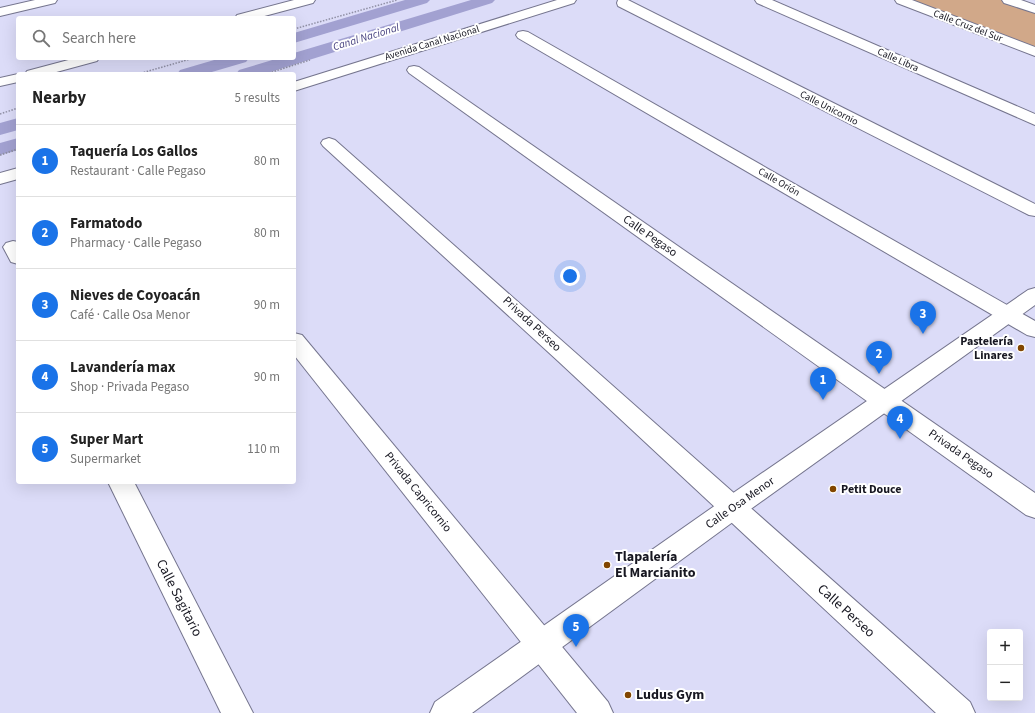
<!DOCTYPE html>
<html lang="en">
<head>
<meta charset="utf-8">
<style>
	:root { --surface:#fff; --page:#f6f6f6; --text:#222; --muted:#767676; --line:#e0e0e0; --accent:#1a73e8 }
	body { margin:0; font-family:"Source Sans 3",sans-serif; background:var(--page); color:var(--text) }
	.controls { position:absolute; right:12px; bottom:12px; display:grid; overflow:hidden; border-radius:4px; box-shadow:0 4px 16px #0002 }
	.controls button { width:36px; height:36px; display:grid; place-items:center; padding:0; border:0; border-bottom:1px solid var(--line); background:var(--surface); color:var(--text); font:20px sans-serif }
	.you { position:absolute; left:570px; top:276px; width:14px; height:14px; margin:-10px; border:3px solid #fff; border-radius:50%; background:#1a73e8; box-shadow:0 0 0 6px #1a73e833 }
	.badge { display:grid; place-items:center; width:26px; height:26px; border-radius:50%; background:var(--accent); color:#fff; font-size:13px; font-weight:700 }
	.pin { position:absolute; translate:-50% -33px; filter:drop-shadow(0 1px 2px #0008) }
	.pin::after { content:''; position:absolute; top:21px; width:14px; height:12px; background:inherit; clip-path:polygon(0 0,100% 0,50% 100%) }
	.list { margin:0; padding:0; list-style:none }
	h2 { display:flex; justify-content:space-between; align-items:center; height:52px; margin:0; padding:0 16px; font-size:17px }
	h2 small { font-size:13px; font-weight:400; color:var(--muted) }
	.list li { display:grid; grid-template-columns:26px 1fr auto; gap:12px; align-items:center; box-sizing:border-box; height:72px; padding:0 16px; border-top:1px solid var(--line) }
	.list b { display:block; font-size:15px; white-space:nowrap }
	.list p { margin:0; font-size:13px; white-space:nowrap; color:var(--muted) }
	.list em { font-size:13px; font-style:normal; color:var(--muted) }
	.icon { flex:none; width:22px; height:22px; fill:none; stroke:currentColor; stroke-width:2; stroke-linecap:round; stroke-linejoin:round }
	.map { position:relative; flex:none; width:1035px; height:713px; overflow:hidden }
	.search { position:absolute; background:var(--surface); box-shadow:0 4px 16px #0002; left:16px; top:16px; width:280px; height:44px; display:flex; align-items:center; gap:10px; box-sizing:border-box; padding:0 14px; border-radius:4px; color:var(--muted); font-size:15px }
	.panel { position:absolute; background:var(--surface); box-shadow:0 4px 16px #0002; left:16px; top:72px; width:280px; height:412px; border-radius:4px }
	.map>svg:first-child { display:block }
</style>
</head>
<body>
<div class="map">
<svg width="1035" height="713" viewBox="0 0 1035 713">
	<rect width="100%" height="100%" fill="#dcdcf8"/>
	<path fill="#d1a889" d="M907,0H1003L1035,11V49Z"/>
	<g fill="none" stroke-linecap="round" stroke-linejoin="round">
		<g fill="#a2a1d1" fill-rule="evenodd">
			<path d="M405,0H430L427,3L294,43V33Z"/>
			<path d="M471,0H495L492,3L264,74H236L239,70L279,58H294V53Z"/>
			<path d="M221,58H249L246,62L205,74H177L180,70Z"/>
			<path d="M18,118V130L0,135V123Z"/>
			<path d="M18,138V150L0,155V143Z"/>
		</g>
		<defs>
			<g id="minor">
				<path d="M35,0H57L55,3L0,16V8Z"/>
				<path d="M294,0H315L313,3L257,18H235L237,15Z"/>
				<path d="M557,0H576L574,3L294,91V82Z"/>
				<path d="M618,0H628L1035,204V216L1029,215L618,6L617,3Z"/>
				<path d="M755,0H772L1035,114V125L757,3Z"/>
				<path d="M895,0H912L1035,47V56L897,3Z"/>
				<path d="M1002,0H1021L1035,5V13L1004,3Z"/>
				<path d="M523,31L528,32L1035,321V337L1027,335L518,38L516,35L518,32Z"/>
				<path d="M76,58H99L97,61L49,74H25L27,71Z"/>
				<path d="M414,66L419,67L1035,493V518L1026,515L409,73L407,70L409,67Z"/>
				<path d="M18,74V82L0,86V78L18,74H20Z"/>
				<path d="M329,138L335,140L970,702L975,713H936L558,361L323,146L321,143L323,140Z"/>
				<path d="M18,168V179L0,184V173Z"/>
				<path d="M13,241L18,242V264L11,262L3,247L6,243Z"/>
				<path d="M294,333L302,335L608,702L613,713H577L294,355Z"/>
				<path d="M108,482H134L253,713H221Z"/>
			</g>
			<path id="tertiary" d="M1035,288V305L741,516L472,713H430L435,702L723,500L1028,290Z"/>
		</defs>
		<use href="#minor" stroke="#75758e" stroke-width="2"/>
		<use href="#tertiary" stroke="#75758e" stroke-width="2"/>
		<g stroke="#9090a5" stroke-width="1.5" stroke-dasharray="1.5 1.5" stroke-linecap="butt">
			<path d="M294,29L397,0"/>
			<path d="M138,74L194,58"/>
			<path d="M266,74L310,60"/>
			<path d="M0,114L18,108"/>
		</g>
		<path stroke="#9090a5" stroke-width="2" stroke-dasharray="1.5 1.5" stroke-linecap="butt" d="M0,155L18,149"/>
		<use href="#minor" fill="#fff" fill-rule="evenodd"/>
		<use href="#tertiary" fill="#fff" fill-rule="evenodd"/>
	</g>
	<g fill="#824600" stroke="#fff" stroke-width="1.5">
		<circle cx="1021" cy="348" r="4"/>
		<circle cx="833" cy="489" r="4"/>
		<circle cx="607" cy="565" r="4"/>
		<circle cx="628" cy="695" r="4"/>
	</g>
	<g text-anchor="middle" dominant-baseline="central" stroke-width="4" stroke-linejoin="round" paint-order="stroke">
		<g font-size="10" fill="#171721" stroke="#fff">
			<text transform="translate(968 26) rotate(21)">Calle Cruz del Sur</text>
			<text transform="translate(432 43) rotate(-17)">Avenida Canal Nacional</text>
			<text transform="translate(898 60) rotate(24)">Calle Libra</text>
			<text transform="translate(829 108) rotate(27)">Calle Unicornio</text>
			<text transform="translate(779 182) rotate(30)">Calle Orión</text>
		</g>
		<g font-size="11" font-style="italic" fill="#494481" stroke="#fff">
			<text transform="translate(366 37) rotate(-17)">Canal Nacional</text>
		</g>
		<g font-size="12" fill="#171721" stroke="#fff">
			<text transform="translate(650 236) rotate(35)">Calle Pegaso</text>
			<text transform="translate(532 324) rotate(43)">Privada Perseo</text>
			<text transform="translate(961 454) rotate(35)">Privada Pegaso</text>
			<text transform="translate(418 492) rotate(51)">Privada Capricornio</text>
			<text transform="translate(740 503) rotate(-35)">Calle Osa Menor</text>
		</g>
		<g font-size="12" font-weight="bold" fill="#171721" stroke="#fff" text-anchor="end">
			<text x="1013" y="341">Pastelería<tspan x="1013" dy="14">Linares</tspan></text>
			<text x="841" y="489" text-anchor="start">Petit Douce</text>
		</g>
		<g font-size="14" font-weight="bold" fill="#171721" stroke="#fff" text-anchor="start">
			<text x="615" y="557">Tlapalería<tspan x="615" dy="16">El Marcianito</tspan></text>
			<text x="636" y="695">Ludus Gym</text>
		</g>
		<g font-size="14" fill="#171721" stroke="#fff">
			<text transform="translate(179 598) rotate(63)">Calle Sagitario</text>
			<text transform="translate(846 611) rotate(42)">Calle Perseo</text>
		</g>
	</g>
</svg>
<div class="controls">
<button>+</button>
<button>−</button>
</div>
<div class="you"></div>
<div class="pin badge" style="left:823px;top:400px">1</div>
<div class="pin badge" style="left:879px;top:374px">2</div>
<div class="pin badge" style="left:923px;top:334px">3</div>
<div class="pin badge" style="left:900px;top:439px">4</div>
<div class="pin badge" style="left:576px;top:647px">5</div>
<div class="search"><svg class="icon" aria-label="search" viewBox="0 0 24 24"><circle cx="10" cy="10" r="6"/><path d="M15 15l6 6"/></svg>Search here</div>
<section class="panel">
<h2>Nearby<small>5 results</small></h2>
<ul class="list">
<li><span class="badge">1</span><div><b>Taquería Los Gallos</b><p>Restaurant · Calle Pegaso</p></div><em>80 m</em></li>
<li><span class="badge">2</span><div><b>Farmatodo</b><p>Pharmacy · Calle Pegaso</p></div><em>80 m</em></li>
<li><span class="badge">3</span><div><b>Nieves de Coyoacán</b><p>Café · Calle Osa Menor</p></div><em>90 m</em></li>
<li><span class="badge">4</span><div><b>Lavandería max</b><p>Shop · Privada Pegaso</p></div><em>90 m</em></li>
<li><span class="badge">5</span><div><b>Super Mart</b><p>Supermarket</p></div><em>110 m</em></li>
</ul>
</section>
</div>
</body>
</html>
